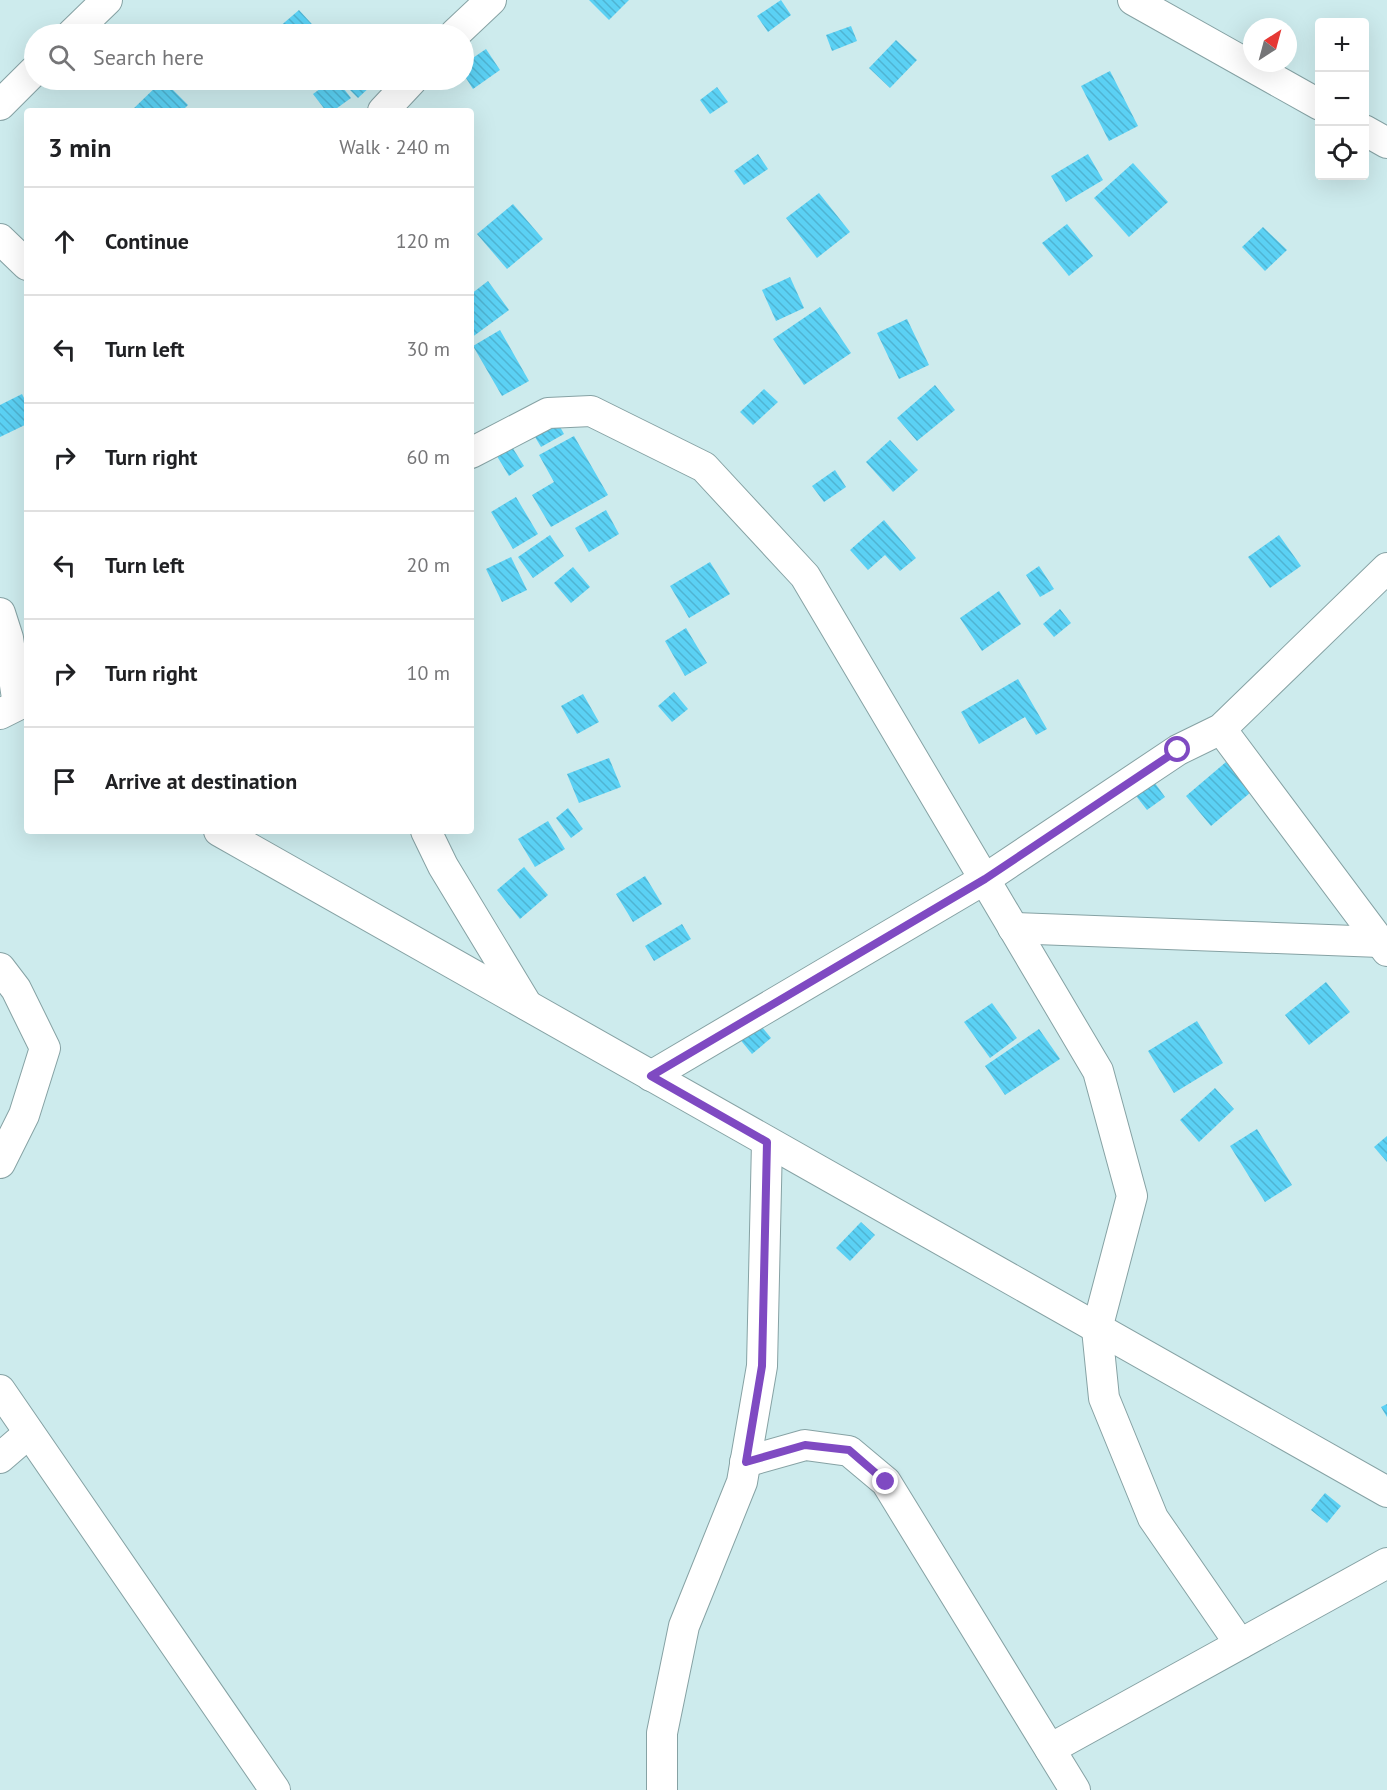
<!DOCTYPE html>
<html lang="en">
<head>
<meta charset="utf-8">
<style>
	:root { --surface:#fff; --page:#f2f2f2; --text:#202124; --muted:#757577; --line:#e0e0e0 }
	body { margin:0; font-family:"PT Sans",sans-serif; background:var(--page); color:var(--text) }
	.controls { position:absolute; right:18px; top:18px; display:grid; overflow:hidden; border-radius:6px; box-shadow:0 6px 24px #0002 }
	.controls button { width:54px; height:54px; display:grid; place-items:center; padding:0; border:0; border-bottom:2px solid var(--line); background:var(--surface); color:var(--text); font:30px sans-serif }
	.compass { position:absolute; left:1243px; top:18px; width:54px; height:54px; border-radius:50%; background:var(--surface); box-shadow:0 6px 24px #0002; rotate:36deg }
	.stop { position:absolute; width:18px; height:18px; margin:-14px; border:4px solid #7f4ac2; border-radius:50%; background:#fff }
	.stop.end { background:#7f4ac2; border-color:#fff; box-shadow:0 2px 6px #0008 }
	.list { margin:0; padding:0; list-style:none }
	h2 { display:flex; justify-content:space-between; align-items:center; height:78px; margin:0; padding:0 24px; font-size:26px }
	h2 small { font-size:20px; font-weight:400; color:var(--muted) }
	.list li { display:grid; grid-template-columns:39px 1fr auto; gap:18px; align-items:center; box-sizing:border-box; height:108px; padding:0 24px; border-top:2px solid var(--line) }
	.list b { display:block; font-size:22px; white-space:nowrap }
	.list em { font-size:20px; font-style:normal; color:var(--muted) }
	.icon { flex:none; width:33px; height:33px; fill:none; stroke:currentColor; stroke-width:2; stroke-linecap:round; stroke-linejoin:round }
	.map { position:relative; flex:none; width:1387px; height:1790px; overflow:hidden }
	.search { position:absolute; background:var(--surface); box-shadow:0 6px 24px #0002; left:24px; top:24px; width:450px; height:66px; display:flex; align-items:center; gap:15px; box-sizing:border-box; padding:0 21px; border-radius:33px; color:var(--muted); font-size:22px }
	.panel { position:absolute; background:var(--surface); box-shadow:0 6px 24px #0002; left:24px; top:108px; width:450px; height:726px; border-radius:6px }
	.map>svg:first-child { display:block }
</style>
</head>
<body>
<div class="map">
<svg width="1387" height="1790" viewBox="0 0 1387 1790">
	<defs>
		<pattern id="building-back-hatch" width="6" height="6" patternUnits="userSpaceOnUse" patternTransform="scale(1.5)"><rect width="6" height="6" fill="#5bd1f4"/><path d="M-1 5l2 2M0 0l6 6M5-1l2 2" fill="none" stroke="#4fb4d2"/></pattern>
	</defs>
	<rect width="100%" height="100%" fill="#cdebed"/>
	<g fill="url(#building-back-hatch)">
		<path d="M589,0H629L609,20Z"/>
		<path d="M781,0L791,15L768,32L757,16Z"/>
		<path d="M299,10L321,34H271Z"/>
		<path d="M851,26L857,41L832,51L826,35Z"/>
		<path d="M896,40L917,60L890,88L869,68Z"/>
		<path d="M486,49L500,70L473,89L464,75V64Z"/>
		<path d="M1110,71L1138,126L1109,141L1081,86Z"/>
		<path d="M163,80L188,105L182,111H131Z"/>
		<path d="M332,80H337L351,98L333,111H326L313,94Z"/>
		<path d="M340,80H367L372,85L358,98Z"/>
		<path d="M717,87L728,102L710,114L700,100Z"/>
		<path d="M758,154L768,169L744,185L734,171Z"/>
		<path d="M1088,154L1103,180L1066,202L1051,176Z"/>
		<path d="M1133,163L1168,202L1129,237L1094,198Z"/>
		<path d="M819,193L850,232L817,258L786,218Z"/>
		<path d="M513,204L543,239L507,269L477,234Z"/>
		<path d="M1067,224L1093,256L1069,276L1042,243Z"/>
		<path d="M1263,227L1287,250L1265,271L1242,247Z"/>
		<path d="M790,277L804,308L776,321L762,290Z"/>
		<path d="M488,281L509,310L471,338V294Z"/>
		<path d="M820,307L851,353L804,385L773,339Z"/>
		<path d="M907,319L929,365L899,379L877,333Z"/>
		<path d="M500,330L529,381L502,396L473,346Z"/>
		<path d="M935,385L955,410L917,441L897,418Z"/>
		<path d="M764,389L778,402L753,425L740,412Z"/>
		<path d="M22,394L27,404V424L0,437V405Z"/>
		<path d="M552,412L564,434L541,447L528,425Z"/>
		<path d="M504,434L524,466L509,476L489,443Z"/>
		<path d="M574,436L608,495L551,527L532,495L554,482L539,455Z"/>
		<path d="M890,440L918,470L893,492L866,462Z"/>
		<path d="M835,470L846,487L824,502L812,486Z"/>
		<path d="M516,497L538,534L513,549L491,512Z"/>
		<path d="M606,510L619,534L589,552L575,528Z"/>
		<path d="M884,520L916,558L900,571L885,555L868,570L850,550Z"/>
		<path d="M550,535L564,556L533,578L518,557Z"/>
		<path d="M1279,535L1301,566L1270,588L1248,557Z"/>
		<path d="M511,557L527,590L502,602L486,569Z"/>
		<path d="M710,562L730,594L689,618L670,586Z"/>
		<path d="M1039,566L1054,589L1040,597L1026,575Z"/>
		<path d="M573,567L590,587L571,603L554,583Z"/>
		<path d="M999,591L1021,624L982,651L960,618Z"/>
		<path d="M1060,609L1071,623L1054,637L1043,624Z"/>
		<path d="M686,628L707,663L685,676L665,641Z"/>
		<path d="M1018,679L1047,729L1036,735L1025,717L979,744L961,712Z"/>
		<path d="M674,692L688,709L672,722L658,706Z"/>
		<path d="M583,694L599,722L577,734L561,706Z"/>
		<path d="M609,758L621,787L579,803L567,774Z"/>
		<path d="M1226,762L1251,792L1211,826L1186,796Z"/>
		<path d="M1152,779L1165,797L1147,810L1133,792Z"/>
		<path d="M568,808L583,829L571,838L556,818Z"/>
		<path d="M548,821L565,849L535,867L518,839Z"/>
		<path d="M524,867L548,895L520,919L497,890Z"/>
		<path d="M645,876L662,904L633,922L616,894Z"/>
		<path d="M682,924L691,939L654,961L645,946Z"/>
		<path d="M1326,982L1350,1012L1309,1045L1285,1015Z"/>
		<path d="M992,1003L1017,1038L990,1058L964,1022Z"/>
		<path d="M757,1021L771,1038L752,1054L738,1037Z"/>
		<path d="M1197,1021L1223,1063L1174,1093L1148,1051Z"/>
		<path d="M1039,1029L1060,1059L1005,1095L985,1066Z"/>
		<path d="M1215,1088L1234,1109L1199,1142L1180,1120Z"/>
		<path d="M1257,1129L1292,1185L1265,1202L1230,1146Z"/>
		<path d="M1387,1136V1162L1374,1147Z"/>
		<path d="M861,1222L875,1235L850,1261L836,1248Z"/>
		<path d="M1387,1404V1417L1381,1407Z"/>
		<path d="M1325,1493L1341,1506L1327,1523L1311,1510Z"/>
	</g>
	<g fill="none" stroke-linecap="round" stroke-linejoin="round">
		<defs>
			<g id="street">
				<path d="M1133,0L1320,105"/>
				<path d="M72,34L107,0"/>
				<path d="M455,34L491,0"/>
				<path d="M0,105L34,71"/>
				<path d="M383,111L412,80"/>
				<path d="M1364,130L1387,143"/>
				<path d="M0,239L27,265"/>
				<path d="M471,453L548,413L591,411L704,467L805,576L1098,1071L1132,1196L1097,1329L1104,1398L1153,1518L1240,1644"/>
				<path d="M0,613L8,638L18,705L0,714"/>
				<path d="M1221,729L1387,951"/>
				<path d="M219,831L1387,1492"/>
				<path d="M426,831L443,866L527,1005"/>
				<path d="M1013,928L1380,942"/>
				<path d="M0,968L16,989L45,1048L24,1115L0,1163"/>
				<path d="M651,1076L985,879L1178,750L1221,729L1387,568"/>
				<path d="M0,1390L275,1790"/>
				<path d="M0,1458L29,1433"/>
				<path d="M745,1462L805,1445L849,1451L886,1482L1075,1790"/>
				<path d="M1050,1749L1387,1563"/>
				<path d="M662,1790V1733L684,1626L742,1482L762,1366L767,1142"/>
			</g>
		</defs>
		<use href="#street" stroke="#86a2a4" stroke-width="32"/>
		<use href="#street" stroke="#fff" stroke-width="30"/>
	</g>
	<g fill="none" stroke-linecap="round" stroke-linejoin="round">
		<path stroke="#7f4ac2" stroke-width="8" d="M886,1482L849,1450L805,1445L746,1462L762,1366L767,1142L651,1076L985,879L1178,750"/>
	</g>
</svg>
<div class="controls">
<button>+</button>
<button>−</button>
<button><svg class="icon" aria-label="locate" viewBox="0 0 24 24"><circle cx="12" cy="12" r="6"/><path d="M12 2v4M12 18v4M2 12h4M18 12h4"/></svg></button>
</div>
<svg class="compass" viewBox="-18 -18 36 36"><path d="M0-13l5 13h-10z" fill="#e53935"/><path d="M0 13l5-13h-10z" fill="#757577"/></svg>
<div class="stop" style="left:1178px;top:750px"></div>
<div class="stop end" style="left:886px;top:1482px"></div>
<div class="search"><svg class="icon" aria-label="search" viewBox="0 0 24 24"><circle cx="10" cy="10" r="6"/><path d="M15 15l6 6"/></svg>Search here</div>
<section class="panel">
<h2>3 min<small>Walk · 240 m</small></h2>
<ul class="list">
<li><svg class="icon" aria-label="ahead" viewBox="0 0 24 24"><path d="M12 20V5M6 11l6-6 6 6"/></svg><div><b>Continue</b></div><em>120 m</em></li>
<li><svg class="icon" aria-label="left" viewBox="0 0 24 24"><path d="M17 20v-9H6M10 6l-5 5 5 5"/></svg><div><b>Turn left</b></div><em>30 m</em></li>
<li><svg class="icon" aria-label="right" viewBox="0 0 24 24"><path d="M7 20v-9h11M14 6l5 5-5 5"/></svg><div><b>Turn right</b></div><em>60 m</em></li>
<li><svg class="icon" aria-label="left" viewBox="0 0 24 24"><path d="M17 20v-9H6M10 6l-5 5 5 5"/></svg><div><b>Turn left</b></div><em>20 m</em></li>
<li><svg class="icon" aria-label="right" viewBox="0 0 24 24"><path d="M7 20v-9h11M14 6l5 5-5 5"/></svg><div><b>Turn right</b></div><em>10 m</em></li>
<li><svg class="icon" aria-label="arrive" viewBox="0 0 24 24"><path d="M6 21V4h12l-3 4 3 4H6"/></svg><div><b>Arrive at destination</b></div></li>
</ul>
</section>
</div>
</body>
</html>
